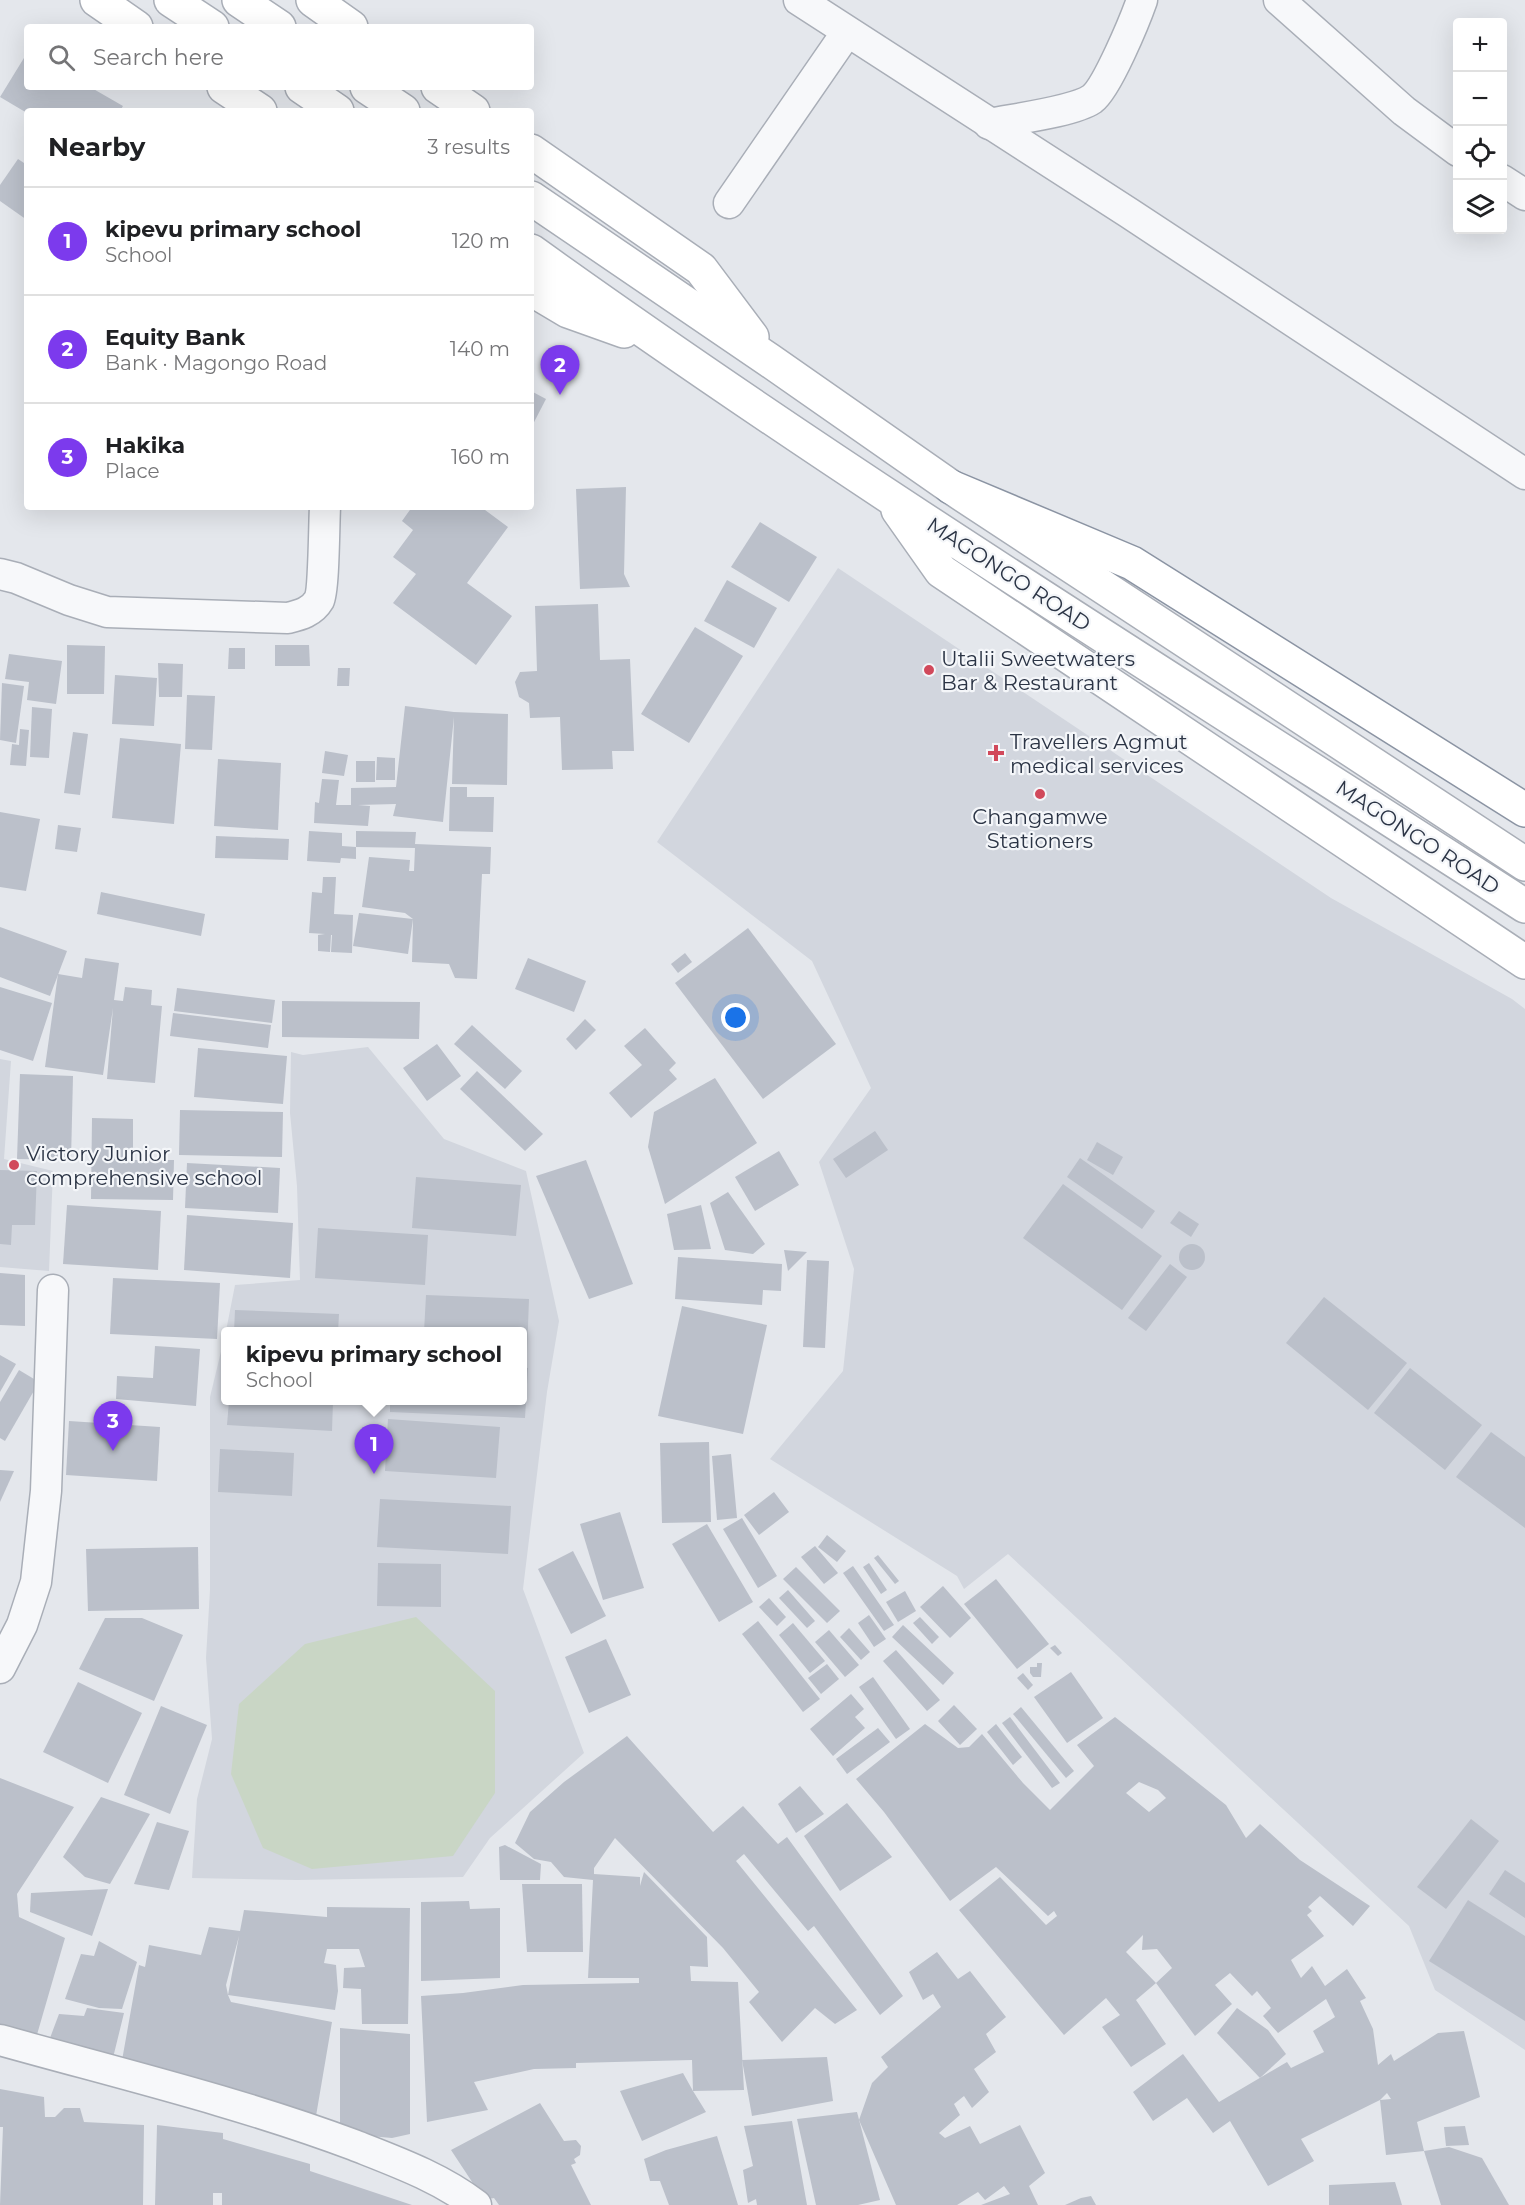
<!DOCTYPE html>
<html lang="en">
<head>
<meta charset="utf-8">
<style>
	:root { --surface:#fff; --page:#f2f2f2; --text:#202124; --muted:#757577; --line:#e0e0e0; --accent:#7c3aed }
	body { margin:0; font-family:Montserrat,sans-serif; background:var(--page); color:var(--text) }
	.controls { position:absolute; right:18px; top:18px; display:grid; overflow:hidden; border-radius:6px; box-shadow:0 6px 24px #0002 }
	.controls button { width:54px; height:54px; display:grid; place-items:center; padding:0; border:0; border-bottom:2px solid var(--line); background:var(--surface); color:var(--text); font:30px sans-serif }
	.you { position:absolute; left:736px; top:1018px; width:21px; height:21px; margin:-15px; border:4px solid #fff; border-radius:50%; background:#1a73e8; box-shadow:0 0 0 9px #1a73e833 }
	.badge { display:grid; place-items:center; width:39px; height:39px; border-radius:50%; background:var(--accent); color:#fff; font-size:20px; font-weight:700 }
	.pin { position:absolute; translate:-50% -50px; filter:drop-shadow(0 2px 3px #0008) }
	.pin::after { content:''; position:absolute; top:32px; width:21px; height:18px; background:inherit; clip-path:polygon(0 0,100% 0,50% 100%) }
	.popup { position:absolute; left:221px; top:1327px; width:306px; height:78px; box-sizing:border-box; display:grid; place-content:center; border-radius:6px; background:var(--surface); filter:drop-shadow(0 2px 4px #0005); font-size:20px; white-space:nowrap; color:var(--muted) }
	.popup b { font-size:22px; color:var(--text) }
	.popup::after { content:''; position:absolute; left:50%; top:100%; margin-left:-12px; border:12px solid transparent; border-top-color:var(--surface) }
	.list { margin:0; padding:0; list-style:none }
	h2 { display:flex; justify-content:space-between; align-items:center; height:78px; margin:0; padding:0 24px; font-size:26px }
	h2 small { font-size:20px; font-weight:400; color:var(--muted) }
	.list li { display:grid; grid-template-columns:39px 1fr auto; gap:18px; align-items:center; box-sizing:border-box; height:108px; padding:0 24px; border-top:2px solid var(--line) }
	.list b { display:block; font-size:22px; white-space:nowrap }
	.list p { margin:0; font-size:20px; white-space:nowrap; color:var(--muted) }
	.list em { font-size:20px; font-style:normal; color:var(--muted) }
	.icon { flex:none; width:33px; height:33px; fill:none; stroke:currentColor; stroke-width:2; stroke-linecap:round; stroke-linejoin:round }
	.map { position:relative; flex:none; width:1525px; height:2205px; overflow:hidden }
	.search { position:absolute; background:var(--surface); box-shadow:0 6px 24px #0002; left:24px; top:24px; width:510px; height:66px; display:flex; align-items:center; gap:15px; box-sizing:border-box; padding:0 21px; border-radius:6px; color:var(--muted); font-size:22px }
	.panel { position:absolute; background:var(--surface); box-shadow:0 6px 24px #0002; left:24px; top:108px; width:510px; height:402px; border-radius:6px }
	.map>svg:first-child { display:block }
</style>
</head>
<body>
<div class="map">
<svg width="1525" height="2205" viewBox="0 0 1525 2205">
	<rect width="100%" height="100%" fill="#e4e7ec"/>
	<g fill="#d2d6de">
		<path d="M838,568L1331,898L1512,999L1525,1009V2050L1435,1990L1409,1926L1008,1554L964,1589L957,1576L770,1459L843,1371L854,1269L819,1162L871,1088L812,961L657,842Z"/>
		<path d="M368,1047L444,1139L526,1171L559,1321L547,1392L523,1589L584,1753L490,1838L463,1877L297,1880L192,1878L197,1799L212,1739L206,1658L210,1590V1397L225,1335L226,1400H522V1332L226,1331L235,1285L300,1280L297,1186L290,1113L291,1052L303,1055Z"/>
		<path d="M0,1059L11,1061L4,1159L53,1171L49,1271L0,1267Z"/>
	</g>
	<path fill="#c9d6c5" d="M416,1617L495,1691V1793L453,1856L312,1869L263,1848L231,1774L239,1704L305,1644Z"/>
	<g fill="#bbc0ca" fill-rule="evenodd">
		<path d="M27,53V87H90L123,106L120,111H27V113L0,97Z"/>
		<path d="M18,159L27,165V220L0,201V185Z"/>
		<path d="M531,391L546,399L531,428Z"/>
		<path d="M626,487L624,574L630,587L580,589L576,489Z"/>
		<path d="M412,507H481L508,527L467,583L512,616L476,665L393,603L416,574L393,557L413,530L402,521Z"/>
		<path d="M760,522L817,557L789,602L731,567Z"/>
		<path d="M727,580L777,608L754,648L704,621Z"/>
		<path d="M598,604L600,660L630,659L634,751H612L613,769L562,770L560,717L530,718L529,703L519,697L515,682L520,672L537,671L535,606Z"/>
		<path d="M695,627L743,656L689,743L641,714Z"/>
		<path d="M67,645L105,646L104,694H67Z"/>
		<path d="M275,645H309L310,666H275Z"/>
		<path d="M229,648H245V669H228Z"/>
		<path d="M9,654L62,661L56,704L27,700L29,682L5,679Z"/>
		<path d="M158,663L183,664L182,697H159Z"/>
		<path d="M338,668H350L349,686H337Z"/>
		<path d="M115,675L157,678L154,726L112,724Z"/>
		<path d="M2,683L24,686L16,743L0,740Z"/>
		<path d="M187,695L215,696L212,750L185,749Z"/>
		<path d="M405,706L454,712L508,714L507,785L452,784L454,717L443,822L393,816L396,804L358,805L370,806L368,826L314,823L315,802L319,803L322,779L339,780L336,805H351V788L396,787Z"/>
		<path d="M32,707L52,709L49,758L30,757Z"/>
		<path d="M20,729L29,730L26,766L10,765L12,744L19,745Z"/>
		<path d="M73,732L88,734L80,795L64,793Z"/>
		<path d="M120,738L181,744L174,824L112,818Z"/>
		<path d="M325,751L348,755L344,776L322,773Z"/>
		<path d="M377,757L395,758V780H376Z"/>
		<path d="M218,759L281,763L278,830L214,826Z"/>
		<rect x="356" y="761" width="19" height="21"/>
		<path d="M450,787H467V797H494L493,832L449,831Z"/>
		<path d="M0,812L40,819L26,891L0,887Z"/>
		<path d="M58,825L81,828L77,852L55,849Z"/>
		<path d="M309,831L342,833V846L356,847V831L416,832L415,844L491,847L490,874H482L477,979L455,978L449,964L412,962L413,919L408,954L353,946L359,913L413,919L405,913L362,907L369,857L410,860L409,871H414L415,848L356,847V859L341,858L340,863L307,861Z"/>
		<path d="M216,836L289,839L288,860L215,858Z"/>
		<path d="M323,877H336L334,914L353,915L352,953L331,952L332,935H331L330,952L318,951V935L325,934L309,933L312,892L322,893Z"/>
		<path d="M101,892L205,914L201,936L97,914Z"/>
		<path d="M0,927L67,951L50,996L0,977Z"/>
		<path d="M748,928L836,1044L763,1099L675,983Z"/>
		<path d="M685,953L692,962L678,973L671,964Z"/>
		<path d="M85,958L119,963L114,1000L123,1001L125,987L152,990L151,1005L162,1006L155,1083L107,1079L113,1008L103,1075L45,1067L58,974L82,978Z"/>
		<path d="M528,958L586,981L574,1012L515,989Z"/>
		<path d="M0,987L52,1003L33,1061L0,1050Z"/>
		<path d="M177,988L275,1000L272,1023L174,1011Z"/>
		<path d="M282,1001L420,1002L419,1039L282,1037Z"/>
		<path d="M173,1013L271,1025L268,1048L170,1036Z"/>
		<path d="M585,1019L596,1030L576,1050L566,1039Z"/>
		<path d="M472,1025L522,1071L505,1089L454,1044Z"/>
		<path d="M645,1028L676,1063L669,1070L677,1079L631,1118L609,1093L642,1065L624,1046Z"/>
		<path d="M437,1044L461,1076L427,1101L403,1068Z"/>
		<path d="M198,1048L287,1056L283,1104L194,1097Z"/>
		<path d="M477,1071L543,1134L525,1151L460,1089Z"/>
		<path d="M20,1074L73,1076L71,1160L17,1159Z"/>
		<path d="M715,1078L757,1143L665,1204L648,1147L654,1112Z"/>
		<path d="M180,1110L283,1112L282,1157L179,1155Z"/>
		<path d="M92,1118L133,1119V1160H174L173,1200L91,1199Z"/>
		<path d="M875,1131L888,1150L846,1178L833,1159Z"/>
		<path d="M1097,1142L1123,1157L1113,1175L1087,1160Z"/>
		<path d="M779,1151L799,1185L755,1211L735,1177Z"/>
		<path d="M1080,1158L1155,1211L1142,1229L1067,1177Z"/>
		<path d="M586,1160L633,1284L589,1299L536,1176Z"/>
		<path d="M187,1163L280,1168L278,1213L185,1208Z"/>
		<path d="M0,1170L37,1171L35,1225H12L11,1245L0,1244Z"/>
		<path d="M416,1177L521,1185L516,1236L412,1228Z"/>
		<path d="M1063,1184L1162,1256L1122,1310L1023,1238Z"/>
		<path d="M728,1192L765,1244L753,1254L725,1250L710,1203Z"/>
		<path d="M67,1205L161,1211L158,1270L63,1264Z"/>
		<path d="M701,1205L711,1249L674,1250L667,1214Z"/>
		<path d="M1179,1211L1199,1224L1191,1237L1170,1223Z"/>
		<path d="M187,1215L293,1223L290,1278L184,1270Z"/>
		<path d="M318,1228L428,1235L425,1285L315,1278Z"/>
		<circle cx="1192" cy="1257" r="13"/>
		<path d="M784,1250L807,1252L788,1271Z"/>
		<path d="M678,1257L782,1264L781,1291L763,1290L762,1305L675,1299Z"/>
		<path d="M807,1260L829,1261L825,1348L803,1347Z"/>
		<path d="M1170,1264L1187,1277L1146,1331L1128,1318Z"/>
		<path d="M0,1273L25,1275V1326L0,1325Z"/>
		<path d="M113,1278L220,1283L217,1339L110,1334Z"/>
		<path d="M426,1295L529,1299L527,1353H522V1332H424Z"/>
		<path d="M1324,1297L1407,1363L1368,1410L1286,1343Z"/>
		<path d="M682,1306L767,1325L743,1434L658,1416Z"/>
		<path d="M235,1310L339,1314L338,1332H234Z"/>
		<path d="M155,1346L200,1349L196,1406L116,1399L117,1376L153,1378Z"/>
		<path d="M0,1355L16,1364L0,1392Z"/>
		<path d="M522,1367L528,1368L525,1418L390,1412V1401H522Z"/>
		<path d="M1410,1368L1482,1425L1445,1470L1374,1413Z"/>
		<path d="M19,1370L39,1382L5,1441L0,1438V1402Z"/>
		<path d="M229,1401H333L332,1431L227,1425Z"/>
		<path d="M388,1419L500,1427L496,1478L385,1471Z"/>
		<path d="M69,1421L160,1427L157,1481L66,1475Z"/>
		<path d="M1491,1432L1525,1457V1528L1456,1477Z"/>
		<path d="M709,1442L711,1522L662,1523L660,1443Z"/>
		<path d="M220,1449L294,1453L292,1496L218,1492Z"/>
		<path d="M731,1454L737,1518L717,1520L712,1456Z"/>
		<path d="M0,1470L14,1471L0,1502Z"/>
		<path d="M774,1492L789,1512L759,1535L744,1515Z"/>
		<path d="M380,1499L511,1506L508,1554L377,1547Z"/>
		<path d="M620,1512L644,1588L603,1600L580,1524Z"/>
		<path d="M742,1518L777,1576L758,1588L723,1529Z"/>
		<path d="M707,1524L753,1602L719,1622L672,1544Z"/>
		<path d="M827,1535L846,1551L837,1562L818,1547Z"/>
		<path d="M815,1546L838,1573L824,1584L801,1557Z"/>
		<path d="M198,1547L199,1609L88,1611L86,1549Z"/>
		<path d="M573,1551L606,1616L571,1634L538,1569Z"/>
		<path d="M878,1555L899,1581L895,1584L874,1558Z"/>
		<path d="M378,1563L441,1564V1607L377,1606Z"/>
		<path d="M869,1563L887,1590L881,1594L863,1567Z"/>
		<path d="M853,1566L894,1625L884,1631L843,1573Z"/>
		<path d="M796,1567L840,1611L827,1623L783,1579Z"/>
		<path d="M996,1579L1049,1644L1017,1669L964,1604Z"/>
		<path d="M943,1586L971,1618L950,1638L920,1607Z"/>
		<path d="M788,1590L815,1621L807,1628L779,1598Z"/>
		<path d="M905,1591L916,1611L898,1622L886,1602Z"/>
		<path d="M769,1598L786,1617L777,1626L759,1607Z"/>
		<path d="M869,1615L886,1639L874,1647L858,1623Z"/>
		<path d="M920,1617L939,1637L932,1644L913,1623Z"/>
		<path d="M105,1618H142L183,1635L154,1701L79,1669Z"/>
		<path d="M758,1621L820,1699L803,1712L742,1634Z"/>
		<path d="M793,1623L825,1661L810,1673L779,1635Z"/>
		<path d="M903,1625L954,1673L943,1685L892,1637Z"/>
		<path d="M849,1628L870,1652L861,1660L840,1637Z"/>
		<path d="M829,1630L859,1665L845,1677L815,1642Z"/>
		<path d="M606,1639L631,1695L589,1713L565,1657Z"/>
		<path d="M1055,1645L1062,1653L1058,1656L1050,1648Z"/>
		<path d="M896,1650L940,1700L927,1711L883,1661Z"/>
		<path d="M1037,1663H1042L1041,1677H1033L1030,1673V1667H1037Z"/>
		<path d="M827,1664L839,1679L821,1694L808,1678Z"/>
		<path d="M1071,1672L1103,1718L1067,1743L1034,1697Z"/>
		<path d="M1023,1673L1033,1685L1028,1690L1017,1678Z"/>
		<path d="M873,1677L910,1729L896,1739L859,1687Z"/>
		<path d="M78,1682L142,1713L108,1783L43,1752Z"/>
		<path d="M851,1694L864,1709L855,1717L865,1728L833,1756L810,1729Z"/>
		<path d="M954,1705L977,1729L960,1745L938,1721Z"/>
		<path d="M161,1706L207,1725L170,1814L124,1795Z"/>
		<path d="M1021,1707L1074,1771L1066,1778L1013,1714Z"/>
		<path d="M1010,1717L1060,1783L1052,1788L1002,1723Z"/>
		<path d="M1115,1717L1226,1805L1246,1838L1260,1824L1300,1860L1370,1906L1353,1926L1320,1896L1308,1907L1312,1911L1307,1915L1324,1936L1291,1960L1301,1978L1312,1966L1325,1986L1347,1969L1366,1998L1360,2001L1373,2029L1378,2065L1391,2054L1394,2061L1438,2033L1464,2031L1480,2097L1417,2122L1424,2151L1386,2155L1380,2100L1301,2139L1314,2161L1268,2186L1230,2121L1213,2133L1187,2098L1153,2121L1133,2092L1183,2054L1219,2102L1287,2062L1291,2068L1324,2052L1313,2031L1335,2017L1326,1999L1278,2033L1263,2016L1271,2008L1257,1991L1252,1996L1230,1973L1215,1985L1232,2004L1195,2036L1156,1983L1172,1968L1157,1949L1142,1950L1143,1935L1126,1952L1156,1983L1136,2000L1166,2044L1131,2067L1102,2027L1120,2015L1106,1998L1064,2035L959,1910L1000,1877L1046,1925L1057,1916L1054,1911L1048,1916L996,1867L950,1901L884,1812L856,1779L925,1724L958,1748L969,1747L982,1734L1023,1783L1050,1810L1094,1766L1077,1745ZM1139,1782L1158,1790L1166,1798L1149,1812L1126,1793ZM1387,2093L1391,2099L1380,2100Z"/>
		<path d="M996,1724L1022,1757L1013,1765L987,1732Z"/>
		<path d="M878,1728L890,1742L847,1774L836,1759Z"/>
		<path d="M627,1736L713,1832L743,1806L778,1844L787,1837L903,1996L880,2015L814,1926L808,1931L744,1854L736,1861L857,2010L835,2024L815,2008L782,2042L749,2002L759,1992L723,1948L615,1838L594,1868V1874L640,1877V1886L644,1872L707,1937L708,1967L690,1966L691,1981L738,1982L744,2090L693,2091L706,2112L642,2141L620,2091L683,2073L693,2091L692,2060L576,2063V2068L534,2069L474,2082L488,2110L427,2122L421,1996L463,1993L523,1985L639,1983V1978H588L593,1880L564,1877L551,1862L534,1859L515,1843L530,1812L564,1782Z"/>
		<path d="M0,1778L74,1807L17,1894L19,1917L65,1938L34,2045L0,2033Z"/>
		<path d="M800,1786L824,1814L796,1833L778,1804Z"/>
		<path d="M101,1797L150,1814L110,1884L85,1877L63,1857Z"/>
		<path d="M847,1803L892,1857L840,1891L804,1836Z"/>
		<path d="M1471,1819L1499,1841L1446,1909L1417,1887Z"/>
		<path d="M157,1822L189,1831L169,1890L134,1884Z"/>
		<path d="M505,1845L541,1864L540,1880H500L499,1847Z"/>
		<path d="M1505,1870L1525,1883V1918L1489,1894Z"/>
		<path d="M522,1884H582L583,1952H527Z"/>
		<path d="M108,1889L92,1936L30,1912L31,1893Z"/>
		<path d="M1468,1900L1525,1936V2021L1429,1961Z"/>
		<path d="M469,1901L470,1909L500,1908V1978L421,1981V1902Z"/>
		<path d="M327,1907L410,1908L408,2024H362L361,1989L343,1988L344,1968L365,1967L359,1949H327L324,1963L336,1965L338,1991L335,2010L228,1995L231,2002L332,2022L316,2116L210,2085L121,2066L139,1965L145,1967L149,1945L201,1955L209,1927L240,1931L244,1910L327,1917ZM239,1936L228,1995L226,1985Z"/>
		<path d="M99,1941L137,1962L122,2009L99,2008L65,1999L81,1954L94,1956Z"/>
		<path d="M937,1952L958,1979L970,1971L1006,2017L986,2034L996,2052L974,2069L989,2092L972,2108L964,2096L954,2104L960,2115L939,2133L945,2138L970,2126L980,2144L1020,2125L1045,2173L1029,2186L1038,2205H981L1010,2194L1004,2186L985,2200L978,2192L957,2205H896L859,2120L872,2083L888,2067L881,2057L941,2007L933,1994L923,2000L909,1972Z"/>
		<path d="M87,2008L124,2013L111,2066L50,2038L59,2014L84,2016Z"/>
		<path d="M1237,2008L1268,2030L1286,2054L1260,2078L1217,2033Z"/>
		<path d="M340,2028L410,2034V2134L392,2138L358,2135L340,2128Z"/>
		<path d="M827,2057L833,2101L752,2116L742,2060Z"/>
		<path d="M0,2089L44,2097L45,2117H55L64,2108H80L84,2122L144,2125L143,2205H0L3,2127H0Z"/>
		<path d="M540,2103L564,2141L576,2140L581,2146L580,2155L574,2159L576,2163L571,2165L591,2205H499L494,2198L484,2200L451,2150Z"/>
		<path d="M857,2112L880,2200L858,2205H816L797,2119Z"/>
		<path d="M792,2121L807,2205H757L756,2199L748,2203L743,2170L753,2166L744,2126Z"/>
		<path d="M157,2125L223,2133V2139L310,2164V2171L412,2205H222V2193H213V2205H155Z"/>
		<path d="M1465,2126L1469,2145L1446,2146L1444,2127Z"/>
		<path d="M717,2136L738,2205H669L660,2181H650L644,2159L666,2150Z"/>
		<path d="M1449,2147L1482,2158L1509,2205H1441L1424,2151Z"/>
		<path d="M1395,2182L1402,2205H1329V2185Z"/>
		<path d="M1091,2196L1096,2205H1065L1081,2198Z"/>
	</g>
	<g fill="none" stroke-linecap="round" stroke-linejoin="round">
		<defs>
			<g id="street">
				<path d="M799,0L1129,213L1525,474"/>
				<path d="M1279,0L1404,111L1458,151"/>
				<path d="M989,124C1013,119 1073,112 1092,99C1107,88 1135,20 1142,0"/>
				<path d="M1502,180L1525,195"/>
				<path d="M729,203L847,32"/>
				<path d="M0,574L16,578L69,600L107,612L288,618C300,615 312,612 319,600C324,590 324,524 325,507"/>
				<path d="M0,1668L22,1625L36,1582L46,1491L53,1290"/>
				<path d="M0,2040C118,2073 239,2102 354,2145C397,2162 439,2177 476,2205"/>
			</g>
			<g id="secondary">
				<path d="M97,0L136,27"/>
				<path d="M171,0L212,27"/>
				<path d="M239,0L279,27"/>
				<path d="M313,0L351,27"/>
				<path d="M224,87L260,111"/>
				<path d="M302,87L337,111"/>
				<path d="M367,87L403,111"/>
				<path d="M438,87L473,111"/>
				<path d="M531,151L701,269L752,337"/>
				<path d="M531,198L769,360L951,487L1525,864"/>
				<path d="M531,251C853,482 1191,691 1525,906"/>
				<path d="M531,289L568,311L624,331"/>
				<path d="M898,510L941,571L1525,962"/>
			</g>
			<path id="highway" d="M951,487L1132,563L1525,810"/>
		</defs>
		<use href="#street" stroke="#a9aeb7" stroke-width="33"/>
		<use href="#secondary" stroke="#a9aeb7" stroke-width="36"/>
		<use href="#highway" stroke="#8b94a3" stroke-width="36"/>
		<use href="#street" stroke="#f7f8fa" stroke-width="30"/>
		<use href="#secondary" stroke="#fff" stroke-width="33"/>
		<use href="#highway" stroke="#fff" stroke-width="33"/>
	</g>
	<g fill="#d1495b" stroke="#f4f6f9" stroke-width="2">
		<circle cx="929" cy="670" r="6"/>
		<path d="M993 744h6v6h6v6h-6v6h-6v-6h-6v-6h6z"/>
		<circle cx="1040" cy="794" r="6"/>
		<circle cx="14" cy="1165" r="6"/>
	</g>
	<g text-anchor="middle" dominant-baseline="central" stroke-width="4.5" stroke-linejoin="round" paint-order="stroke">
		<g font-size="21" fill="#2b3445" stroke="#f4f6f9">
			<text transform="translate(1009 574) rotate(33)">MAGONGO ROAD</text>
			<text transform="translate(1418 837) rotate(33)">MAGONGO ROAD</text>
		</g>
		<g font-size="21" fill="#2b3445" stroke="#f4f6f9" text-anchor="start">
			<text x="941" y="658">Utalii Sweetwaters<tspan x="941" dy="24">Bar &amp; Restaurant</tspan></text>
			<text x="1010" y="741">Travellers Agmut<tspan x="1010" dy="24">medical services</tspan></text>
			<text x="1040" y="816" text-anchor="middle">Changamwe<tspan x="1040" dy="24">Stationers</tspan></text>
			<text x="26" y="1153">Victory Junior<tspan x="26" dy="24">comprehensive school</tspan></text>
		</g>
	</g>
</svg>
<div class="controls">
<button>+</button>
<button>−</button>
<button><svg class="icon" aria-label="locate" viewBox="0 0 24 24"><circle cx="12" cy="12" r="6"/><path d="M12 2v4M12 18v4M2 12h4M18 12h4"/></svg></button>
<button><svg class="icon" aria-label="layers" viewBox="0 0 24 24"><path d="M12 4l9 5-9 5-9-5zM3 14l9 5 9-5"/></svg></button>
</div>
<div class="you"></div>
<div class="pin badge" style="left:374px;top:1474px">1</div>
<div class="popup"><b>kipevu primary school</b>School</div>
<div class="pin badge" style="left:560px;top:395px">2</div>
<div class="pin badge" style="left:113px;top:1451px">3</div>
<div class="search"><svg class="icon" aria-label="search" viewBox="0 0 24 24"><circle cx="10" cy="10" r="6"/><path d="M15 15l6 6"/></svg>Search here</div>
<section class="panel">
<h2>Nearby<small>3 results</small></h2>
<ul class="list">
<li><span class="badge">1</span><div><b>kipevu primary school</b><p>School</p></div><em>120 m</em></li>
<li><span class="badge">2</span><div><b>Equity Bank</b><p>Bank · Magongo Road</p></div><em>140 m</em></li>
<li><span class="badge">3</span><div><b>Hakika</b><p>Place</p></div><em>160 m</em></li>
</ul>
</section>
</div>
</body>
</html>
